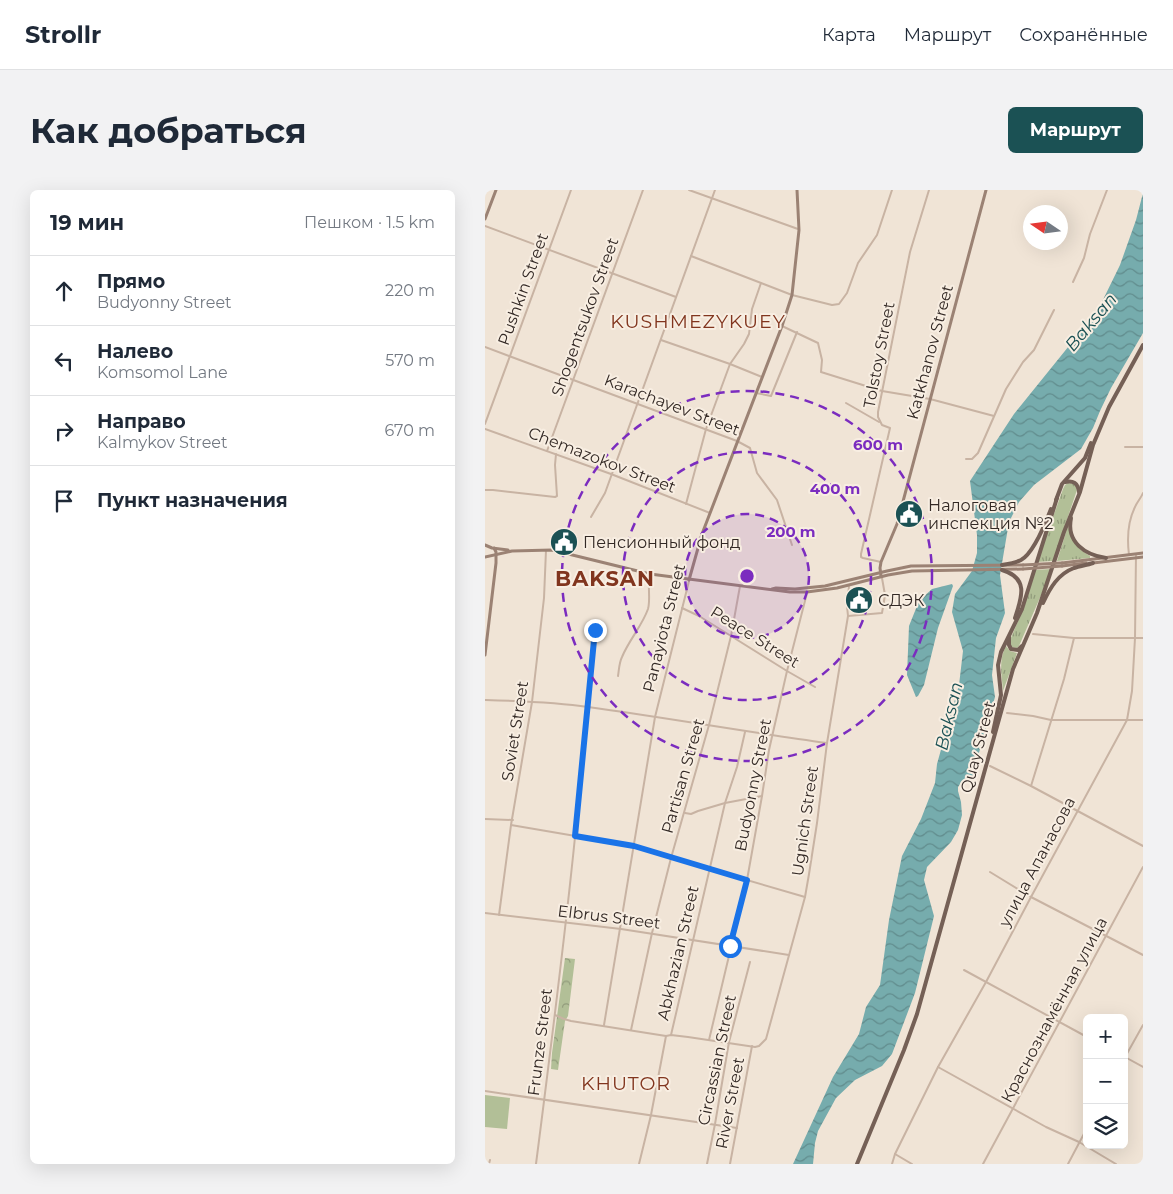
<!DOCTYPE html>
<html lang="ru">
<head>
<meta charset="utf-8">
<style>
	:root { --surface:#fff; --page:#f2f2f3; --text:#1f2937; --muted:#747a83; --line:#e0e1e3; --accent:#1b5154 }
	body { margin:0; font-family:Montserrat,sans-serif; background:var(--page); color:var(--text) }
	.controls { position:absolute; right:15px; bottom:15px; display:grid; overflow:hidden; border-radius:8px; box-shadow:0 5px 20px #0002 }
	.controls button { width:45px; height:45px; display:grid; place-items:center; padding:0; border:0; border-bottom:1px solid var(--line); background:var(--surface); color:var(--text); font:25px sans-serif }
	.compass { position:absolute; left:538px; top:15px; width:45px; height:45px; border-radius:50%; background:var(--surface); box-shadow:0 5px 20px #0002; rotate:283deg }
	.stop { position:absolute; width:15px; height:15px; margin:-11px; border:4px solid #1a73e8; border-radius:50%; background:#fff }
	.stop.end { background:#1a73e8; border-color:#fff; box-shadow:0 1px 5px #0008 }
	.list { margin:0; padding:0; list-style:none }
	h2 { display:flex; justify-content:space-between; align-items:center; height:65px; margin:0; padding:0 20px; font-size:21px }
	h2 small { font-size:16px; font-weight:400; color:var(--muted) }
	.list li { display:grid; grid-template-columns:32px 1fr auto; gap:15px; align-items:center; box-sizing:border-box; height:70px; padding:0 20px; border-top:1px solid var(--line) }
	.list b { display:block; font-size:19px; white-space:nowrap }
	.list p { margin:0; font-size:16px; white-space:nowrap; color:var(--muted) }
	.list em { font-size:16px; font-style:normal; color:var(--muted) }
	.icon { flex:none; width:28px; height:28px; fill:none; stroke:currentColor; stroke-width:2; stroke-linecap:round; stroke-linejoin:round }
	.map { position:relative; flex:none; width:658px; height:974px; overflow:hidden; border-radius:8px }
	header { display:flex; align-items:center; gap:30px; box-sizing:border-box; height:70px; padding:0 25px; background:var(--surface); border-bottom:1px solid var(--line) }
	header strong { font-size:24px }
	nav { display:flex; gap:28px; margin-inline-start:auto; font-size:18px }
	.intro { display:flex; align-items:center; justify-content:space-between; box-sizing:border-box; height:120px; padding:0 30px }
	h1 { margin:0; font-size:35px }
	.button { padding:12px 22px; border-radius:8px; background:var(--accent); color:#fff; font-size:18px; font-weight:700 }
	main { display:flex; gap:30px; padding:0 30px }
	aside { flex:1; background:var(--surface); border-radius:8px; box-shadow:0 5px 20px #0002 }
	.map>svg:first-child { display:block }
</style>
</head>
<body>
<header>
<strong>Strollr</strong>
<nav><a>Карта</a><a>Маршрут</a><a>Сохранённые</a></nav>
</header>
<div class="intro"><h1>Как добраться</h1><a class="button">Маршрут</a></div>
<main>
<aside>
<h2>19 мин<small>Пешком · 1.5 km</small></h2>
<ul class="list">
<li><svg class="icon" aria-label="ahead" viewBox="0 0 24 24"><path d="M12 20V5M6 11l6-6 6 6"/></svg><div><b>Прямо</b><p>Budyonny Street</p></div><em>220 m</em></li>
<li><svg class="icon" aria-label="left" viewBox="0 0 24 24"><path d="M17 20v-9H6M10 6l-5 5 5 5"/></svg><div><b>Налево</b><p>Komsomol Lane</p></div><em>570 m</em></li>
<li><svg class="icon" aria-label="right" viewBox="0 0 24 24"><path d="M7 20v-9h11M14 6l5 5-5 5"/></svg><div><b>Направо</b><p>Kalmykov Street</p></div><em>670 m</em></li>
<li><svg class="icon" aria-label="arrive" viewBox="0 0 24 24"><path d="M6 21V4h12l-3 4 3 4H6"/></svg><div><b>Пункт назначения</b></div></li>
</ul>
</aside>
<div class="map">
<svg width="658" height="974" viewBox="0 0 658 974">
	<defs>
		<pattern id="grass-tufts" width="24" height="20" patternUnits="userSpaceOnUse" patternTransform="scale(1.25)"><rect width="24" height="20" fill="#b2bf97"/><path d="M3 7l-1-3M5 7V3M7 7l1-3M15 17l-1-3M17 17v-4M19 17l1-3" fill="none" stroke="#919b7b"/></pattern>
		<pattern id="park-crowns" width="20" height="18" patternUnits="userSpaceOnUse" patternTransform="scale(1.25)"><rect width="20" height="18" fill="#b2bf97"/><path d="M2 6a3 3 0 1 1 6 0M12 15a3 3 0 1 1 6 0" fill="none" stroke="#919b7b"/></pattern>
		<pattern id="water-waves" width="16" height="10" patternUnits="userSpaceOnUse" patternTransform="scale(1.25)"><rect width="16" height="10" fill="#76acad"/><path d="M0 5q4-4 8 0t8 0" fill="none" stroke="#618c8d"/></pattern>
	</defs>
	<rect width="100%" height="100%" fill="#f0e4d6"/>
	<g fill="url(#grass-tufts)">
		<path d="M583,293L590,294L592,300L568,371L552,372L578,299L580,295Z"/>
		<path d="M583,336C587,352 592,358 605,366V368L572,371Z"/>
		<path d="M566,379L557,403L534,456L532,458L526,457L525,450L539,417L550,380Z"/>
		<path d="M521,456L525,461L532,463L518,501C517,485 513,471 521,456Z"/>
	</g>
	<path fill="url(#park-crowns)" d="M80,768L90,769L83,826L80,831L73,880L66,879L67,863Z"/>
	<path fill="#b2bf97" d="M0,905L25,908L22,939L0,937Z"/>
	<g fill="url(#water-waves)">
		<path d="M658,3V143L626,198L615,221L608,238L596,259L549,295L534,312L524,332L515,385L520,423L511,448L507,485L510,507L487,587L484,590L476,593L473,597V601L476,612L477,625L473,640L466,652L442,677L439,690L449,726L430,803L407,864L397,876L370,890L351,908L333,941L330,953L328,974H308L348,887L374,844L381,817L395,795L404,730L417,666L436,629L450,593L452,574L474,495L478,461L467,422L470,404L487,381L492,363V345L485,291L529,224L613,120L635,75L651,30Z"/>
		<path d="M467,394L468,396L453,438L439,495L433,506L431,507L422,485L424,436L434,411L447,399Z"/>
	</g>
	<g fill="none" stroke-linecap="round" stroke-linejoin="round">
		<g stroke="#c8b3a3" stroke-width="2">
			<path d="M204,0L313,39"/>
			<path d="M0,36L191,107"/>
			<path d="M206,66L307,105L347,115L354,114L362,103L373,73L392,45L407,0"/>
			<path d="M588,92L599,68L605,44L622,0"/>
			<path d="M297,136L333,153L337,170L336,182L397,201L445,209L509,226"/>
			<path d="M176,150L245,174L277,187"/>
			<path d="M0,157L252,251L265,258L272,283L292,310L307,355"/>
			<path d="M271,203L286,206L312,142"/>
			<path d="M361,213L394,232"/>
			<path d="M0,234L86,0"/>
			<path d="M0,239L126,284L225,323"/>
			<path d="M640,257H658"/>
			<path d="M62,261L158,0"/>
			<path d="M481,269H487L493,263L521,199L538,172L549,160L569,120"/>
			<path d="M0,300H8L70,307L72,306L70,275L71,264"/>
			<path d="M201,314L221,239L245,174L259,154L264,144L267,119L276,93"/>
			<path d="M106,327L120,303L230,0"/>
			<path d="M644,365C642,349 643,331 650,317C652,312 656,308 658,303"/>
			<path d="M396,372L378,368L376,367V364L405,238L397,235L393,227V222L425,62L444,0"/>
			<path d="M197,418L214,426L302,481L330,497"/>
			<path d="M363,426L397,423L400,405L397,388"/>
			<path d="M548,444L589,448H658"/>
			<path d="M133,486C134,480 134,473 137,467C144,450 157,436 163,419C166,408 162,396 165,384"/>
			<path d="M0,510C34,511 69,512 103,517C183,528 262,542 342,553"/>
			<path d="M522,523L548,526L566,530H658"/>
			<path d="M505,576L546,596L658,656"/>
			<path d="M546,596L579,489L589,448"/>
			<path d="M200,623L206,624L213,621L240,613L277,606"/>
			<path d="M0,629L28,630"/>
			<path d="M26,635L149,656L186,668L320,707"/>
			<path d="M505,682L546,707L658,765"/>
			<path d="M0,723L136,739L304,765"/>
			<path d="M14,725L26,635L47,512L59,408L61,360"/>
			<path d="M479,780L602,847"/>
			<path d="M70,825L79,829L86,831L181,846L186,845L203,847L270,857L274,856L281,849L320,707L324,684L332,633L342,553L363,426L362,416L364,396"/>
			<path d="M119,835L170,527L204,391"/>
			<path d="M146,840L167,743L186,668L224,535L246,446L255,396"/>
			<path d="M186,845L240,613L252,577L260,542"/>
			<path d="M224,850L262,690L277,606L284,560L302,481L322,403"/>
			<path d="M640,867L658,877"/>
			<path d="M639,869L658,835"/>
			<path d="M453,877L561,937L594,952L631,974"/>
			<path d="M0,901L252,938"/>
			<path d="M410,964L427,974"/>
			<path d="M4,974L5,970"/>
			<path d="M51,974C65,865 79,756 90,647C98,578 103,509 110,440"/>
			<path d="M154,974L166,925L181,846"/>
			<path d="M222,974L230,934L244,852L265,772"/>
			<path d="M245,974L267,856"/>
			<path d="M407,974L410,964L453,877L501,792L546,707L642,530L647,501L650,448L651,364"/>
			<path d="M498,974L658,677"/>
			<path d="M583,974L602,938"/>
		</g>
		<g stroke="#9b8274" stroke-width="3">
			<path d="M0,29L11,0"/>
			<path d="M0,355L7,358L23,360"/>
			<path d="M0,367L27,361L67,360L165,384L305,402H322L352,398L403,385L427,381L538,379"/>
			<path d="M577,373L658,363"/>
			<path d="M608,373L658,367"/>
			<path d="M577,376L601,373"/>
			<path d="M396,386L395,378L396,372L412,334L501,0"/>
			<path d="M204,390L217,344L297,136L307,105L314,40L312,0"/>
			<path d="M287,399L291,398L310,399L340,396L402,381L426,376L538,375"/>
			<path d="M0,465L11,373V362L9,358"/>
		</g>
		<g stroke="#756056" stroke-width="4">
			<path d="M580,292C588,290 593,293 594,302"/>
			<path d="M571,310L577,294L600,268L606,253"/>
			<path d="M586,328C581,352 600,365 621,368"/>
			<path d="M517,375C523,374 530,373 536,370C549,363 561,332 566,319"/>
			<path d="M517,380C544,388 537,407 530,428"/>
			<path d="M558,413C565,398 573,384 589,378C595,376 602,375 608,373"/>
			<path d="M524,447V455L526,459L533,460L537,456"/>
			<path d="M508,542L516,505L513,475L516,462L537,419L572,308"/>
			<path d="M372,974L419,860L432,824L528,479L552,423L579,342L595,302L608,255L624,217L658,155"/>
		</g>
		<g stroke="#9b8274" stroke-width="3">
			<path d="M538,375L577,373"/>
			<path d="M538,379L577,376"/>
		</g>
	</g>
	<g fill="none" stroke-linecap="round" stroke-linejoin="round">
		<path stroke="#1a73e8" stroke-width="6" d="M110,440L90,646L149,656L262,690L245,756"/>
	</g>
	<circle cx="262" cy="386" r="62" fill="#7b2cbf" fill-opacity=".12"/>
	<g fill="none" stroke="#7b2cbf" stroke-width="2.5" stroke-dasharray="9 6">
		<circle cx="262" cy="386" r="62"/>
		<circle cx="262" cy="386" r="124"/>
		<circle cx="262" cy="386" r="185"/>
	</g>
	<defs>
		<symbol id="civic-disc" viewBox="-11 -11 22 22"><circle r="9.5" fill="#1b5154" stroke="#f8eee2"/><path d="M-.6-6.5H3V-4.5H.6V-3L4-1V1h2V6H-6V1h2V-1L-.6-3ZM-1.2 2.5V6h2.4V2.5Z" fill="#fff"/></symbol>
	</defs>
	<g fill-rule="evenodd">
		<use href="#civic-disc" x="408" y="308" width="32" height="32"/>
		<use href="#civic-disc" x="63" y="336" width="32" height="32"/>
		<use href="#civic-disc" x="358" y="394" width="32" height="32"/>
	</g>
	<g text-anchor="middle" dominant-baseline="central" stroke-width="4" stroke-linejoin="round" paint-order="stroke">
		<g font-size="16" fill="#332925" stroke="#f8eee2">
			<text transform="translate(38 99) rotate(-70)">Pushkin Street</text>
			<text transform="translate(100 127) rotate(-70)">Shogentsukov Street</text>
			<text transform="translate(445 162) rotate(-75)">Katkhanov Street</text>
			<text transform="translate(394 165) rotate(-79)">Tolstoy Street</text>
			<text transform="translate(187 215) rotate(21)">Karachayev Street</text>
			<text transform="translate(117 270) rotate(21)">Chemazokov Street</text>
			<text transform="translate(179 438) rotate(-76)">Panayiota Street</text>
			<text transform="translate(270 447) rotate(32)">Peace Street</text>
			<text transform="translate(30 541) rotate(-81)">Soviet Street</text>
			<text transform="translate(493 557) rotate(-75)">Quay Street</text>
			<text transform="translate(198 586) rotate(-74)">Partisan Street</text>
			<text transform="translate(268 595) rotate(-79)">Budyonny Street</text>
			<text transform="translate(320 631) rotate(-82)">Ugnich Street</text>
			<text transform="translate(552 672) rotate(-62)">улица Апанасова</text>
			<text transform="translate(124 727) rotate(7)">Elbrus Street</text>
			<text transform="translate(193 763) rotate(-77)">Abkhazian Street</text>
			<text transform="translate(569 820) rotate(-62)">Краснознамённая улица</text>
			<text transform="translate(55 852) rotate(-83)">Frunze Street</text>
			<text transform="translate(232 870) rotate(-78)">Circassian Street</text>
			<text transform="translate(245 913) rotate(-79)">River Street</text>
		</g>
		<g font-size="16" fill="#332925" stroke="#f8eee2" text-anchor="start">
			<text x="443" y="315">Налоговая<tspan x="443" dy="18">инспекция №2</tspan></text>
			<text x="98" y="352">Пенсионный фонд</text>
			<text x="393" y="410">СДЭК</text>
		</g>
		<g font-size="18" font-style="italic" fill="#1b5154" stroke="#f8eee2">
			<text transform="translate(606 132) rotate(-50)">Baksan</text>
			<text transform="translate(464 526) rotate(-77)">Baksan</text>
		</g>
		<g font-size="19" letter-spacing="1" fill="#81351e" stroke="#f8eee2">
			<text x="213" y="131">KUSHMEZYKUEY</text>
			<text x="141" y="893">KHUTOR</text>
		</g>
		<g font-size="21" font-weight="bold" letter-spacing="1" fill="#81351e" stroke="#f8eee2">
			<text x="120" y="388">BAKSAN</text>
		</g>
	</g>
	<circle cx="262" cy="386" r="8" fill="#7b2cbf" stroke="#f8eee2" stroke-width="2.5"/>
	<g font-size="15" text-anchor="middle" font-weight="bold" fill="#7b2cbf" stroke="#f8eee2" stroke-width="4" stroke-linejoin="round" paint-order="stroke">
		<text x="393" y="260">600 m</text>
		<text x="350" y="304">400 m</text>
		<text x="306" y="347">200 m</text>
	</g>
</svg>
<div class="controls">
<button>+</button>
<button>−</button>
<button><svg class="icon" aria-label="layers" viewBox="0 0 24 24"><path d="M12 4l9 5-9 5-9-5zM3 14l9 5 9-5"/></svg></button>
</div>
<svg class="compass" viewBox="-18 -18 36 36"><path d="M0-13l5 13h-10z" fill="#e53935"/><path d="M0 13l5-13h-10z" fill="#747a83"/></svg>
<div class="stop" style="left:245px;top:756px"></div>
<div class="stop end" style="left:110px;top:440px"></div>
</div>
</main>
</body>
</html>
